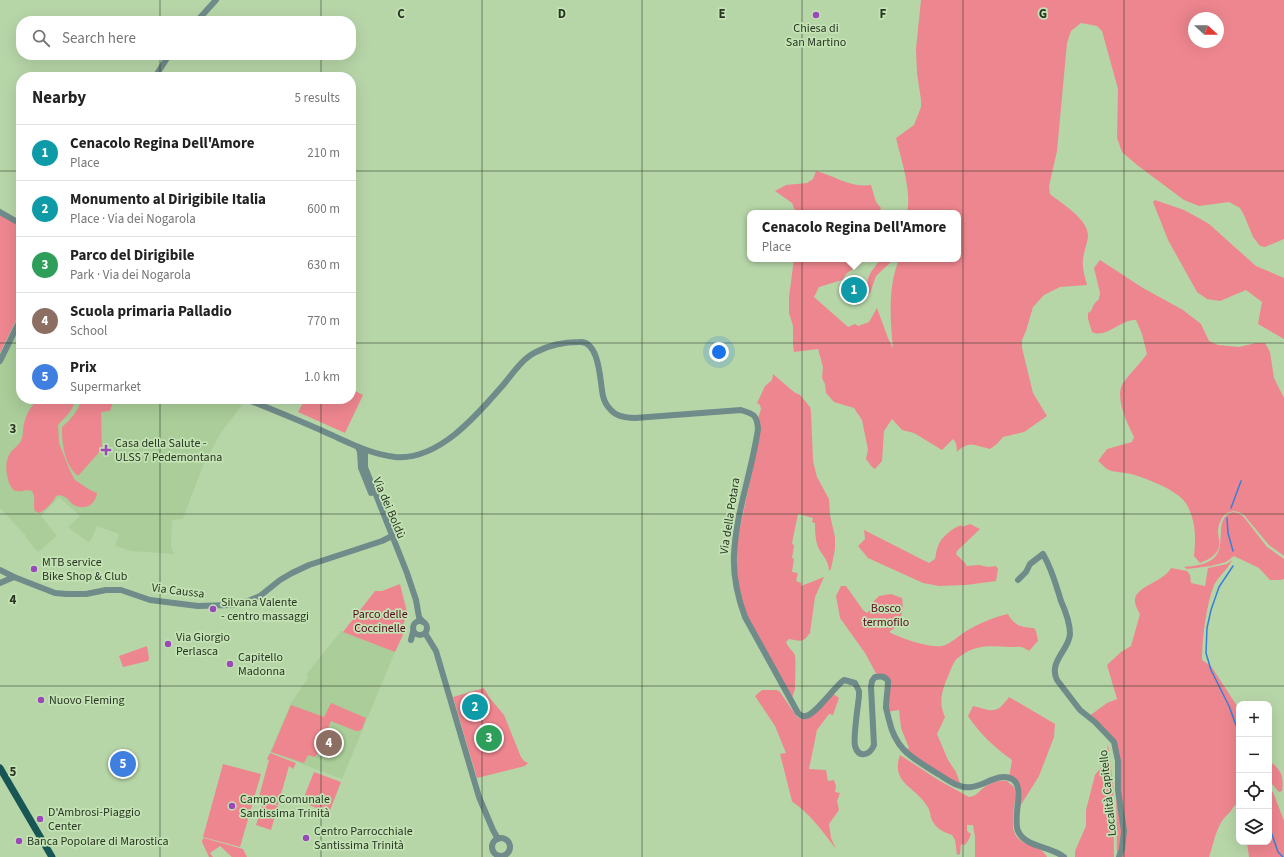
<!DOCTYPE html>
<html lang="en">
<head>
<meta charset="utf-8">
<style>
	:root { --surface:#fff; --page:#f2f2f2; --text:#222; --muted:#767676; --line:#e0e0e0; --accent:#7c3aed }
	body { margin:0; font-family:"Source Sans 3",sans-serif; background:var(--page); color:var(--text) }
	.controls { position:absolute; right:12px; bottom:12px; display:grid; overflow:hidden; border-radius:8px; box-shadow:0 4px 16px #0002 }
	.controls button { width:36px; height:36px; display:grid; place-items:center; padding:0; border:0; border-bottom:1px solid var(--line); background:var(--surface); color:var(--text); font:20px sans-serif }
	.compass { position:absolute; left:1188px; top:12px; width:36px; height:36px; border-radius:50%; background:var(--surface); box-shadow:0 4px 16px #0002; rotate:111deg }
	.you { position:absolute; left:719px; top:352px; width:14px; height:14px; margin:-10px; border:3px solid #fff; border-radius:50%; background:#1a73e8; box-shadow:0 0 0 6px #1a73e833 }
	.badge { display:grid; place-items:center; width:26px; height:26px; border-radius:50%; background:var(--accent); color:#fff; font-size:13px; font-weight:700 }
	.pin { position:absolute; translate:-50% -50%; border:2px solid #fff; box-shadow:0 1px 4px #0006 }
	.popup { position:absolute; left:747px; top:210px; width:214px; height:52px; box-sizing:border-box; display:grid; place-content:center; border-radius:8px; background:var(--surface); filter:drop-shadow(0 1px 3px #0005); font-size:13px; white-space:nowrap; color:var(--muted) }
	.popup b { font-size:15px; color:var(--text) }
	.popup::after { content:''; position:absolute; left:50%; top:100%; margin-left:-8px; border:8px solid transparent; border-top-color:var(--surface) }
	.list { margin:0; padding:0; list-style:none }
	h2 { display:flex; justify-content:space-between; align-items:center; height:52px; margin:0; padding:0 16px; font-size:17px }
	h2 small { font-size:13px; font-weight:400; color:var(--muted) }
	.list li { display:grid; grid-template-columns:26px 1fr auto; gap:12px; align-items:center; box-sizing:border-box; height:56px; padding:0 16px; border-top:1px solid var(--line) }
	.list b { display:block; font-size:15px; white-space:nowrap }
	.list p { margin:0; font-size:13px; white-space:nowrap; color:var(--muted) }
	.list em { font-size:13px; font-style:normal; color:var(--muted) }
	.icon { flex:none; width:22px; height:22px; fill:none; stroke:currentColor; stroke-width:2; stroke-linecap:round; stroke-linejoin:round }
	.map { position:relative; flex:none; width:1284px; height:857px; overflow:hidden }
	.search { position:absolute; background:var(--surface); box-shadow:0 4px 16px #0002; left:16px; top:16px; width:340px; height:44px; display:flex; align-items:center; gap:10px; box-sizing:border-box; padding:0 14px; border-radius:16px; color:var(--muted); font-size:15px }
	.panel { position:absolute; background:var(--surface); box-shadow:0 4px 16px #0002; left:16px; top:72px; width:340px; height:332px; border-radius:16px }
	.map>svg:first-child { display:block }
</style>
</head>
<body>
<div class="map">
<svg width="1284" height="857" viewBox="0 0 1284 857">
	<rect width="100%" height="100%" fill="#b7d6a8"/>
	<g fill="#aacd99">
		<path d="M21,322V399H232V401L242,405L220,434L203,466L183,518L182,519L172,520L171,547L174,554L131,551L115,546L119,534L97,526L90,542H88L68,527L80,516L59,497L41,516L57,536L38,552L25,537L26,536L0,508V364Z"/>
		<path d="M341,631L395,652L342,779L270,752L291,703L308,678L306,675Z"/>
	</g>
	<g fill="#ee868f" fill-rule="evenodd">
		<path d="M921,0H1284V239L1265,247L1260,246L1253,237L1244,215L1240,208L1229,202L1199,206L1184,200L1137,165L1122,152L1117,138L1118,89L1102,31L1097,26L1081,23L1071,31L1067,43L1057,151L1049,186L1050,194C1062,204 1087,218 1088,235C1088,241 1085,248 1084,254C1081,264 1084,274 1087,285L1060,287L1044,295L1033,307L1026,331L1022,340V348L1033,393L1047,416L1024,432L1003,437L997,444L990,449C976,446 969,440 957,452L956,443L953,439L942,450L914,433L902,430L892,419L884,431L882,461L875,469L872,467L866,459L868,450L862,420L854,408L834,402L826,393L825,384L822,378L823,367L818,349L794,352L793,345V326L789,313V297L794,259H847L849,263L854,260H861L859,265L847,273L842,280L819,287L814,297L848,327L855,324L858,326L869,322L877,308L888,338L893,348C890,321 888,285 899,260L958,259V213H907C912,192 901,159 896,138L914,125L921,107V100L917,73L916,49ZM1194,18H1218V42H1194Z"/>
		<path d="M816,171C836,176 849,188 871,185L876,202L881,208L879,213H796L792,203L775,191L786,185L807,183L813,179Z"/>
		<path d="M1155,200L1184,210L1197,217L1209,224L1256,266L1284,278V339L1258,324L1262,302L1246,290L1220,301L1207,299L1197,292L1168,240L1153,202Z"/>
		<path d="M0,214L21,227V310L0,353Z"/>
		<path d="M881,259H894L876,276L870,293L868,295C865,277 870,273 881,259Z"/>
		<path d="M1100,260L1143,288L1183,310L1201,324L1209,341L1218,345L1239,347L1256,343H1265L1270,352L1274,378L1284,398V556L1269,545L1244,515C1230,505 1219,516 1218,531C1218,537 1221,543 1218,550C1214,557 1207,560 1200,563L1194,556C1196,538 1196,522 1187,505C1180,491 1146,478 1131,474C1124,472 1114,473 1107,469C1104,467 1101,463 1098,461L1107,449L1132,442L1134,437C1128,424 1114,398 1123,383C1130,373 1140,364 1147,354L1142,334L1136,320C1121,319 1106,339 1092,332L1088,319V313L1091,311L1094,304L1099,299L1100,293L1094,268Z"/>
		<path d="M773,374L794,392L800,395L810,407L811,411L813,461L817,477L829,499L830,515L835,537V549L831,569L829,571C829,561 822,555 818,547C815,539 815,531 815,523L812,522L813,518L798,514L792,543L794,546L792,558L794,559L792,572L798,573L796,581L801,583V586L824,577L815,597L810,633L805,639L800,641L789,639L786,642C788,648 794,651 795,656C796,658 795,686 795,689C794,692 793,695 792,698L754,635L736,586L737,542L752,472L758,418L761,409L760,405L757,403L765,386L772,380Z"/>
		<path d="M351,389L363,395L345,433L298,412L305,399H351Z"/>
		<path d="M39,399H75C74,410 65,417 58,425L59,443L70,471L75,480L90,490L97,493C96,504 85,511 74,505C70,503 69,499 65,497C61,495 59,495 56,496C52,504 46,509 39,513L35,511C32,502 37,500 32,491C24,489 23,492 17,491C13,491 10,486 9,483C6,473 4,461 11,452C15,447 20,445 22,438C23,435 23,432 23,429C25,417 29,407 39,399Z"/>
		<path d="M81,399H114L110,411L101,412L102,449L78,476C64,464 62,444 62,427C71,419 79,411 81,399Z"/>
		<path d="M1233,512L1238,513L1243,516L1267,547L1284,559V579L1280,580H1270L1259,568L1234,556L1226,562L1211,566L1187,569L1184,567C1194,566 1206,565 1214,558C1228,545 1212,518 1233,512Z"/>
		<path d="M970,524L980,529L957,551L956,554L966,564V566L979,565L988,567L996,566L998,569L996,581L966,585L939,586L923,583L868,558L858,546L865,539L864,530L929,563L935,559C936,555 936,551 938,546C941,537 953,528 961,525L962,527Z"/>
		<path d="M1232,560C1228,569 1219,576 1214,585C1206,606 1202,638 1202,660L1211,666L1239,709V802C1231,808 1232,811 1226,816C1216,826 1214,843 1209,857H1117L1116,783L1118,774L1111,740L1088,717L1107,703L1117,699L1107,665L1121,652L1131,646L1140,614C1138,610 1134,604 1135,599C1136,589 1155,583 1162,577C1166,575 1169,571 1171,568L1187,571L1190,575L1191,583L1205,586L1208,568L1227,564Z"/>
		<path d="M400,584L407,612L403,626V635L395,652L343,632L375,591H382Z"/>
		<path d="M841,586H846L863,610L867,613L872,608V603L879,596L891,594L902,598C904,608 901,614 900,624L889,632C900,638 929,648 942,646C949,645 961,634 968,630C978,624 997,616 1008,614C1014,626 1022,627 1034,628L1036,631L1038,641L1029,651C1021,645 1019,647 1009,647C993,646 976,644 962,655C959,657 956,659 955,661C951,667 949,675 946,681C941,694 939,704 945,717L937,734L948,760L956,772L961,786L904,750L909,748L901,728L899,710L887,712L888,680L877,675L865,653L840,618L836,596Z"/>
		<path d="M147,646L149,658L148,661L123,667L119,656Z"/>
		<path d="M484,688L489,697L504,715L521,757L524,761L528,763L525,766L477,778L453,697Z"/>
		<path d="M762,690H777L780,692L797,717L801,719H807L832,693L839,698L833,715L829,714L817,730L809,769L826,770L828,781L834,780L836,786L835,792L840,793L837,801L839,810L829,824L831,838L836,849C823,832 810,813 791,801H792L780,754L786,753L775,726L755,696Z"/>
		<path d="M1009,697L1055,724L1054,737L1039,776L1019,808L1016,783L1009,778L1012,760C995,748 979,733 968,716L973,706C993,711 996,715 1009,697Z"/>
		<path d="M331,703L366,718L362,729L359,731H356L331,721L316,756L314,757L308,755L304,763L271,752L291,705L324,717Z"/>
		<path d="M1108,744L1113,784L1114,857H1075V851L1086,826V810L1095,775L1106,761Z"/>
		<path d="M270,753L296,763L293,769L289,766L278,805L258,800L269,760L267,759Z"/>
		<path d="M900,755L940,781L969,797C978,796 981,788 988,785C994,781 1000,780 1007,781C1009,783 1012,785 1014,787C1018,795 1010,819 1014,831C1019,848 1040,843 1047,857H975V837L973,825H967V831L971,834L969,839L965,845L961,844L960,854L957,855L955,840L952,835C943,832 935,828 931,818C930,814 930,810 927,806C916,787 890,783 900,755Z"/>
		<path d="M1269,761C1281,769 1284,776 1282,791L1279,792L1272,784H1269Z"/>
		<path d="M223,764L261,774L240,847L203,837Z"/>
		<path d="M314,772L341,782L329,813L302,802Z"/>
		<path d="M1269,789L1273,792L1284,821V857H1249L1247,842H1269Z"/>
		<path d="M263,802L278,806L271,830L256,825Z"/>
		<path d="M204,838L243,849L247,857H232L220,846L210,853L213,857H209L202,842V840Z"/>
	</g>
	<g fill="none" stroke-linecap="round" stroke-linejoin="round">
		<g stroke="#377fd7" stroke-width="1.5">
			<path d="M1231,508L1241,481"/>
			<path d="M1227,518L1228,533L1233,551"/>
			<path d="M1233,566L1219,587L1211,610L1207,628L1206,653L1211,670L1229,706L1239,733"/>
			<path d="M1269,826L1278,852L1283,857"/>
		</g>
		<g stroke="#6f8b8a" stroke-width="6">
			<path d="M197,21L216,0"/>
			<path d="M155,77L169,55"/>
			<path d="M0,212L21,224"/>
			<path d="M0,361L21,318"/>
			<path d="M246,399C273,410 301,421 327,433C350,443 370,454 395,457C439,461 478,414 504,384C513,373 523,358 536,352C549,345 566,342 580,342C600,341 600,383 603,396C604,400 607,406 610,409C616,417 627,418 635,418L741,410C754,414 757,415 758,429C752,471 736,512 734,555C733,576 738,598 745,617L798,713C800,715 803,717 806,716C816,714 834,687 844,680L855,683L859,691V696C858,706 853,738 855,746C859,759 870,755 874,745L871,687L872,681L875,677C881,676 885,676 888,681C888,690 886,699 886,708C887,712 888,716 889,720C896,751 913,758 938,774C948,780 959,789 971,787C984,786 999,772 1012,779C1026,787 1012,816 1018,831C1026,848 1051,846 1064,857"/>
			<path d="M358,447L360,452L361,468L371,493"/>
			<path d="M365,450V467L407,573L416,600L419,617L423,622"/>
			<path d="M0,570L14,577L55,593L66,594H86L106,590H121L150,600L198,606L232,605L248,601L260,596L280,580L292,573L309,565L382,541L392,536"/>
			<path d="M1018,580L1026,572L1030,564L1043,554C1052,569 1056,585 1061,601C1065,610 1070,623 1070,634C1069,650 1048,662 1057,680L1080,710L1095,722L1114,742L1118,761V790L1124,831L1122,849L1119,857"/>
			<path d="M0,583L14,577"/>
			<circle cx="420" cy="628" r="7"/>
			<path d="M425,633L436,651L479,797L493,830L498,839"/>
			<path d="M411,640L413,632"/>
			<circle cx="501" cy="847" r="9"/>
		</g>
		<path stroke="#185555" stroke-width="7" d="M0,768L52,857"/>
	</g>
	<path fill="none" stroke="#2a3624" stroke-width="1" stroke-opacity="0.55" d="M160,0V21M321,0V21M482,0V857M642,0V857M802,0V857M963,0V857M1124,0V857M160,55V77M321,55V77M0,171H21M351,171H1284M0,343H21M351,343H1284M160,399V857M321,399V857M0,514H1284M0,686H1284"/>
	<g fill="#9a49b9" stroke="#c4e3b5" stroke-width="1.5">
		<circle cx="816" cy="15" r="4"/>
		<path d="M104 444h4v4h4v4h-4v4h-4v-4h-4v-4h4z"/>
		<circle cx="34" cy="569" r="4"/>
		<circle cx="213" cy="609" r="4"/>
		<circle cx="168" cy="644" r="4"/>
		<circle cx="230" cy="664" r="4"/>
		<circle cx="41" cy="700" r="4"/>
		<circle cx="232" cy="806" r="4"/>
		<circle cx="40" cy="819" r="4"/>
		<circle cx="306" cy="838" r="4"/>
		<circle cx="19" cy="841" r="4"/>
	</g>
	<g text-anchor="middle" dominant-baseline="central" stroke-width="3.5" stroke-linejoin="round" paint-order="stroke">
		<g font-size="12" fill="#2a3624" stroke="#c4e3b5" text-anchor="start">
			<text x="816" y="28" text-anchor="middle">Chiesa di<tspan x="816" dy="14">San Martino</tspan></text>
			<text x="115" y="443">Casa della Salute -<tspan x="115" dy="14">ULSS 7 Pedemontana</tspan></text>
			<text x="42" y="562">MTB service<tspan x="42" dy="14">Bike Shop &amp; Club</tspan></text>
			<text x="221" y="602">Silvana Valente<tspan x="221" dy="14">- centro massaggi</tspan></text>
			<text x="176" y="637">Via Giorgio<tspan x="176" dy="14">Perlasca</tspan></text>
			<text x="238" y="657">Capitello<tspan x="238" dy="14">Madonna</tspan></text>
			<text x="49" y="700">Nuovo Fleming</text>
			<text x="240" y="799">Campo Comunale<tspan x="240" dy="14">Santissima Trinità</tspan></text>
			<text x="48" y="812">D'Ambrosi-Piaggio<tspan x="48" dy="14">Center</tspan></text>
			<text x="314" y="831">Centro Parrocchiale<tspan x="314" dy="14">Santissima Trinità</tspan></text>
			<text x="27" y="841">Banca Popolare di Marostica</text>
		</g>
		<g font-size="12" fill="#2a3624" stroke="#c4e3b5">
			<text transform="translate(389 508) rotate(67)">Via dei Boldù</text>
			<text transform="translate(730 516) rotate(-81)">Via della Potara</text>
			<text transform="translate(178 591) rotate(7)">Via Caussa</text>
			<text transform="translate(1108 793) rotate(-96)">Località Capitello</text>
		</g>
		<g font-size="12" fill="#58091b" stroke="#c4e3b5">
			<text x="886" y="608">Bosco<tspan x="886" dy="14">termofilo</tspan></text>
			<text x="380" y="614">Parco delle<tspan x="380" dy="14">Coccinelle</tspan></text>
		</g>
	</g>
	<g font-size="13" text-anchor="middle" font-weight="bold" fill="#2a3624" stroke="#c4e3b5" stroke-width="3.5" stroke-linejoin="round" paint-order="stroke">
		<text x="401" y="18">C</text>
		<text x="562" y="18">D</text>
		<text x="722" y="18">E</text>
		<text x="883" y="18">F</text>
		<text x="1043" y="18">G</text>
		<text x="13" y="433">3</text>
		<text x="13" y="604">4</text>
		<text x="13" y="776">5</text>
	</g>
</svg>
<div class="controls">
<button>+</button>
<button>−</button>
<button><svg class="icon" aria-label="locate" viewBox="0 0 24 24"><circle cx="12" cy="12" r="6"/><path d="M12 2v4M12 18v4M2 12h4M18 12h4"/></svg></button>
<button><svg class="icon" aria-label="layers" viewBox="0 0 24 24"><path d="M12 4l9 5-9 5-9-5zM3 14l9 5 9-5"/></svg></button>
</div>
<svg class="compass" viewBox="-18 -18 36 36"><path d="M0-13l5 13h-10z" fill="#e53935"/><path d="M0 13l5-13h-10z" fill="#767676"/></svg>
<div class="you"></div>
<div class="pin badge" style="left:854px;top:290px;background:#0f9aa8">1</div>
<div class="popup"><b>Cenacolo Regina Dell'Amore</b>Place</div>
<div class="pin badge" style="left:475px;top:707px;background:#0f9aa8">2</div>
<div class="pin badge" style="left:489px;top:738px;background:#2e9e5b">3</div>
<div class="pin badge" style="left:329px;top:743px;background:#8d6e63">4</div>
<div class="pin badge" style="left:123px;top:764px;background:#3f7fe0">5</div>
<div class="search"><svg class="icon" aria-label="search" viewBox="0 0 24 24"><circle cx="10" cy="10" r="6"/><path d="M15 15l6 6"/></svg>Search here</div>
<section class="panel">
<h2>Nearby<small>5 results</small></h2>
<ul class="list">
<li><span class="badge" style="background:#0f9aa8">1</span><div><b>Cenacolo Regina Dell'Amore</b><p>Place</p></div><em>210 m</em></li>
<li><span class="badge" style="background:#0f9aa8">2</span><div><b>Monumento al Dirigibile Italia</b><p>Place · Via dei Nogarola</p></div><em>600 m</em></li>
<li><span class="badge" style="background:#2e9e5b">3</span><div><b>Parco del Dirigibile</b><p>Park · Via dei Nogarola</p></div><em>630 m</em></li>
<li><span class="badge" style="background:#8d6e63">4</span><div><b>Scuola primaria Palladio</b><p>School</p></div><em>770 m</em></li>
<li><span class="badge" style="background:#3f7fe0">5</span><div><b>Prix</b><p>Supermarket</p></div><em>1.0 km</em></li>
</ul>
</section>
</div>
</body>
</html>
